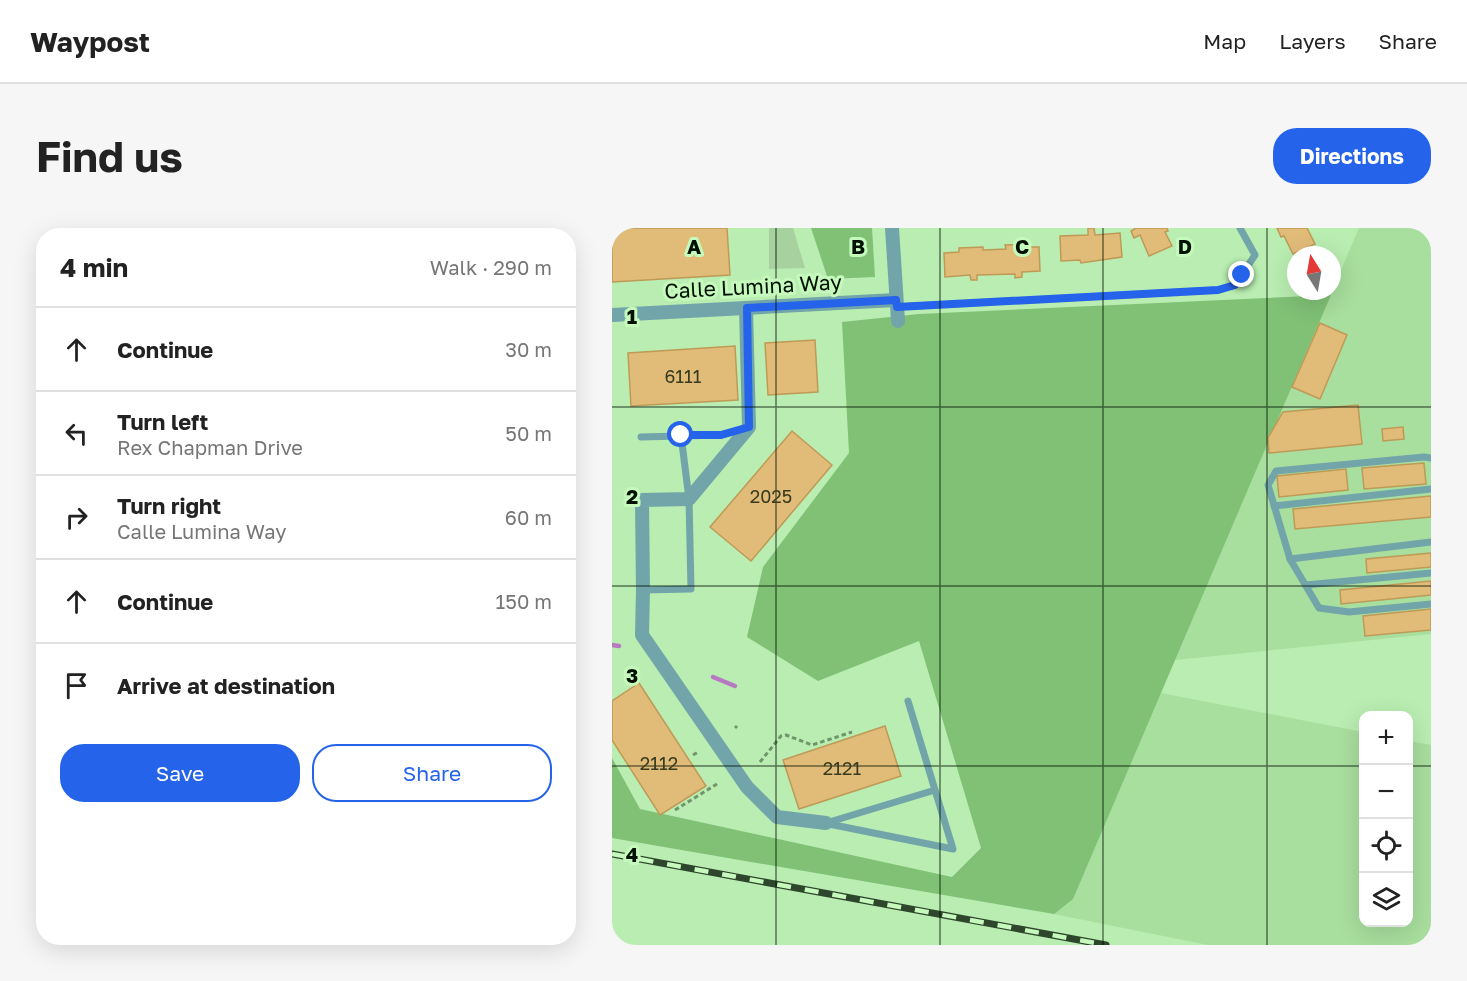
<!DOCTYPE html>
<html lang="en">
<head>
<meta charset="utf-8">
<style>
	:root { --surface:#fff; --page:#f6f6f6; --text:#222; --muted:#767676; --line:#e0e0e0; --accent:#2563eb }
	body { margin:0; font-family:"Golos Text",sans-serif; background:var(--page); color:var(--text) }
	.controls { position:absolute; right:18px; bottom:18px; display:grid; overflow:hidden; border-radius:12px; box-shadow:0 6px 24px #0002 }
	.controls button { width:54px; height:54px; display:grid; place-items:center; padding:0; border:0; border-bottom:2px solid var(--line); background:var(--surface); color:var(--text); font:30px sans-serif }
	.compass { position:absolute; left:675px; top:18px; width:54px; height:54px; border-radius:50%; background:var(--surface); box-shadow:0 6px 24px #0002; rotate:349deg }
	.stop { position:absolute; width:18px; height:18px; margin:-14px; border:4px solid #2563eb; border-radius:50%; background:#fff }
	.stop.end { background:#2563eb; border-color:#fff; box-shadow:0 2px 6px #0008 }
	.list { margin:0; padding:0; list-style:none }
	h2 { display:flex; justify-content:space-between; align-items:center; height:78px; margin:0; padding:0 24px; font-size:26px }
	h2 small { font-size:20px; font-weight:400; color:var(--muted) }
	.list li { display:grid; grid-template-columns:39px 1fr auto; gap:18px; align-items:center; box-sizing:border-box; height:84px; padding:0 24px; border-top:2px solid var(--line) }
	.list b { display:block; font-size:22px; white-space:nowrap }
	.list p { margin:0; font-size:20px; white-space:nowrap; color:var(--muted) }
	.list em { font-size:20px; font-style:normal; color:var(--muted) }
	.actions { display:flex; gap:12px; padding:18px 24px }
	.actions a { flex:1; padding:14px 0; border:2px solid var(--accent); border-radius:24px; text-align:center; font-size:21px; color:var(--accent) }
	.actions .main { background:var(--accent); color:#fff }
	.icon { flex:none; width:33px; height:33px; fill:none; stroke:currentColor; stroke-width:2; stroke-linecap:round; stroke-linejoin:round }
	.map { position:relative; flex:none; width:819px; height:717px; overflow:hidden; border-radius:24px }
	header { display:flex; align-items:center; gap:36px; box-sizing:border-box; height:84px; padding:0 30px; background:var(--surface); border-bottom:2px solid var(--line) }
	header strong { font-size:28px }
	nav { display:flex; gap:33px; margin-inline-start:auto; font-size:21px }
	.intro { display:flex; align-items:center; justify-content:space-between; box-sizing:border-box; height:144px; padding:0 36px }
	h1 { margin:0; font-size:42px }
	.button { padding:15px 27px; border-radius:24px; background:var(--accent); color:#fff; font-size:21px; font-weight:700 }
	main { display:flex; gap:36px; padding:0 36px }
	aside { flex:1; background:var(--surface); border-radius:24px; box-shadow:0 6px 24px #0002 }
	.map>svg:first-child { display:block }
</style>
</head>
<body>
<header>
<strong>Waypost</strong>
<nav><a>Map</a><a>Layers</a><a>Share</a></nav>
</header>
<div class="intro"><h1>Find us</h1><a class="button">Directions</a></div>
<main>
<aside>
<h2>4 min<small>Walk · 290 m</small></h2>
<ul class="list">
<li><svg class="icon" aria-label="ahead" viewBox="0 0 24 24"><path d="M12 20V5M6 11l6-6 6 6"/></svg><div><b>Continue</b></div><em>30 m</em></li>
<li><svg class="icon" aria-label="left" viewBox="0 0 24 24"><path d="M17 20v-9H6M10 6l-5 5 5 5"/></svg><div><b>Turn left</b><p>Rex Chapman Drive</p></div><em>50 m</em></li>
<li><svg class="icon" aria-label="right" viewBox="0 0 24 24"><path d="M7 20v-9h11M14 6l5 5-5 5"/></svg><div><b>Turn right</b><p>Calle Lumina Way</p></div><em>60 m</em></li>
<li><svg class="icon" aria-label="ahead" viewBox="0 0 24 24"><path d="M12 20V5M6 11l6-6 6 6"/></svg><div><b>Continue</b></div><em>150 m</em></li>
<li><svg class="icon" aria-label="arrive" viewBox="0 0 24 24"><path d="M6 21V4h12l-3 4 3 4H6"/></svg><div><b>Arrive at destination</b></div></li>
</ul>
<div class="actions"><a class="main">Save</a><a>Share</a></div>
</aside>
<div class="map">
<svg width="819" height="717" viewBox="0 0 819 717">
	<rect width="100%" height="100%" fill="#b9edb1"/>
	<g fill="#a8de9e">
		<path d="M747,0H819V406L563,432Z"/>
		<path d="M549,465L751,504L752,694H796L797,513L819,517V717H596L442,686Z"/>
	</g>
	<path fill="#a7d2a0" d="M157,0H181L193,40L157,41Z"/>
	<g fill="#80c176">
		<path d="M199,0H260L263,49L216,51Z"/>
		<path d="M719,67L461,671L442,686L0,610V530L28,581L340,649L369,620L307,413L206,453L135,409L151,339L237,225L230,94L307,86Z"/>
	</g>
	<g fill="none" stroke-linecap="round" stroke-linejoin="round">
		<g stroke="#b77ac2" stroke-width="4.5">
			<path d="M0,417L7,418"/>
			<path d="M101,449L123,458"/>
		</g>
	</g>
	<g fill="#e1bb78" stroke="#bf9a57" stroke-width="1.5">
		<path d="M0,0H115L118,47L0,54Z"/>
		<path d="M476,0H482L483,7L508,5L510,29L469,35L468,32L449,33L448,8L476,7Z"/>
		<path d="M524,0H555L556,3L553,4L560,18L537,28L528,7L522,10L519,3Z"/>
		<path d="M665,0H695L703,16L681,26L672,8L669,9Z"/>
		<path d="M417,16V19H427L428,43L410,44V49L403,50V46L365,47V52H359L358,47L333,49L332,25L347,24V20L371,19V22L394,21L393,17Z"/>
		<path d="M708,95L735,107L708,171L680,159Z"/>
		<path d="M203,112L206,164L156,167L153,115Z"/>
		<path d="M123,118L126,172L19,178L16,125Z"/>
		<path d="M746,177L750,216L657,225L656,210L671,184Z"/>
		<path d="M791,199L792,211L771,213L770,201Z"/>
		<path d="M180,203L220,237L139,333L98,299Z"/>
		<path d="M812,235L814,256L752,261L750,240Z"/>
		<path d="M734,241L736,262L667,269L665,248Z"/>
		<path d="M819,268V289L683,301L681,281Z"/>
		<path d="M819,325V339L755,345L754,331Z"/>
		<path d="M819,353V367L729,376L728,362Z"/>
		<path d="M819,381V402L753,408L751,388Z"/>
		<path d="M27,455L94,558L48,587L0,512V473Z"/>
		<path d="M273,498L289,548L187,581L171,532Z"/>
	</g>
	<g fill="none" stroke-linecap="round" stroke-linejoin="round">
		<g stroke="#70956b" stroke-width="3" stroke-dasharray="4.5 3" stroke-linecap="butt">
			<path d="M123,500L125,498"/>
			<path d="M81,527L86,524"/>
			<path d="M148,534L169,508L174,507L200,517L240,504"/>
			<path d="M63,582L105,556"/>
		</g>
		<g stroke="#71a5a9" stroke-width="7">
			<path d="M285,79L606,62L623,57L643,27L628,0"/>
			<path d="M29,209L109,207L132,201"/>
			<path d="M819,230L812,229L664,243L656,257L678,331L707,380L737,384L819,376"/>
			<path d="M662,278L819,261"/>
			<path d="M678,331L819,314"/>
			<path d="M694,357L819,345"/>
			<path d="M31,362L79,361L77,271L69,207"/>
			<path d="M214,595L323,562L296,473"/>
			<path d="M217,596L341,621L323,562"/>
		</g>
		<g stroke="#71a5a9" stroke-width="14">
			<path d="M280,0L286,93"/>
			<path d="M134,80L137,199L77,271L30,272L31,362L30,407L135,559L165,589L214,595"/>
			<path d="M0,87L284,72"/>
		</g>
		<defs>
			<path id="rail" d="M0,626L494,717"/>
		</defs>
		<use href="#rail" stroke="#2e462b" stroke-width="7"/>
		<use href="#rail" stroke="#c6fabd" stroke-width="4.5" stroke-dasharray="14" stroke-linecap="butt"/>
	</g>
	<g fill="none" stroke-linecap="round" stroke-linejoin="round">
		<path stroke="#2563eb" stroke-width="8" d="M69,207H109L137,199L135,80L284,72L285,79L606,62L623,57L630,47"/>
	</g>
	<path fill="none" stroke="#011000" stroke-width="1.5" stroke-opacity="0.55" d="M164,0V717M328,0V717M491,0V717M655,0V717M0,179H819M0,358H819M0,538H752M796,538H819"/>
	<g text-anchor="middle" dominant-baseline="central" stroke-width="6" stroke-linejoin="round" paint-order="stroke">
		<g font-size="18" fill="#393b1e">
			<text x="71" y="148">6111</text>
			<text x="159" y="268">2025</text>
			<text x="47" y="535">2112</text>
			<text x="230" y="540">2121</text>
		</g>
		<g font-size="21" fill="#011000" stroke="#c6fabd">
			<text transform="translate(141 58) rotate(-3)">Calle Lumina Way</text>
		</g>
	</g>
	<g font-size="20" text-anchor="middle" font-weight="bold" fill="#011000" stroke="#c6fabd" stroke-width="6" stroke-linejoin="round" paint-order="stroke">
		<text x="82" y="26">A</text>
		<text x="246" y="26">B</text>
		<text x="410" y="26">C</text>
		<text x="573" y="26">D</text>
		<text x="20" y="96">1</text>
		<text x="20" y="276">2</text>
		<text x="20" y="455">3</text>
		<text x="20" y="634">4</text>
	</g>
</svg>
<div class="controls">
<button>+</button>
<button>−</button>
<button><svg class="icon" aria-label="locate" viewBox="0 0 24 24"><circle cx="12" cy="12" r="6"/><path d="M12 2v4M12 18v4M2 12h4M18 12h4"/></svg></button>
<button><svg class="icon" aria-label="layers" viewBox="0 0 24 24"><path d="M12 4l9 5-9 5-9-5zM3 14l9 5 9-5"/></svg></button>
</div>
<svg class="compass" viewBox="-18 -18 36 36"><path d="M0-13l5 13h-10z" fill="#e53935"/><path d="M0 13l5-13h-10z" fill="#767676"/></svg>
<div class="stop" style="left:69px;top:207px"></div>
<div class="stop end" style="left:630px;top:47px"></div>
</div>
</main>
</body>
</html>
